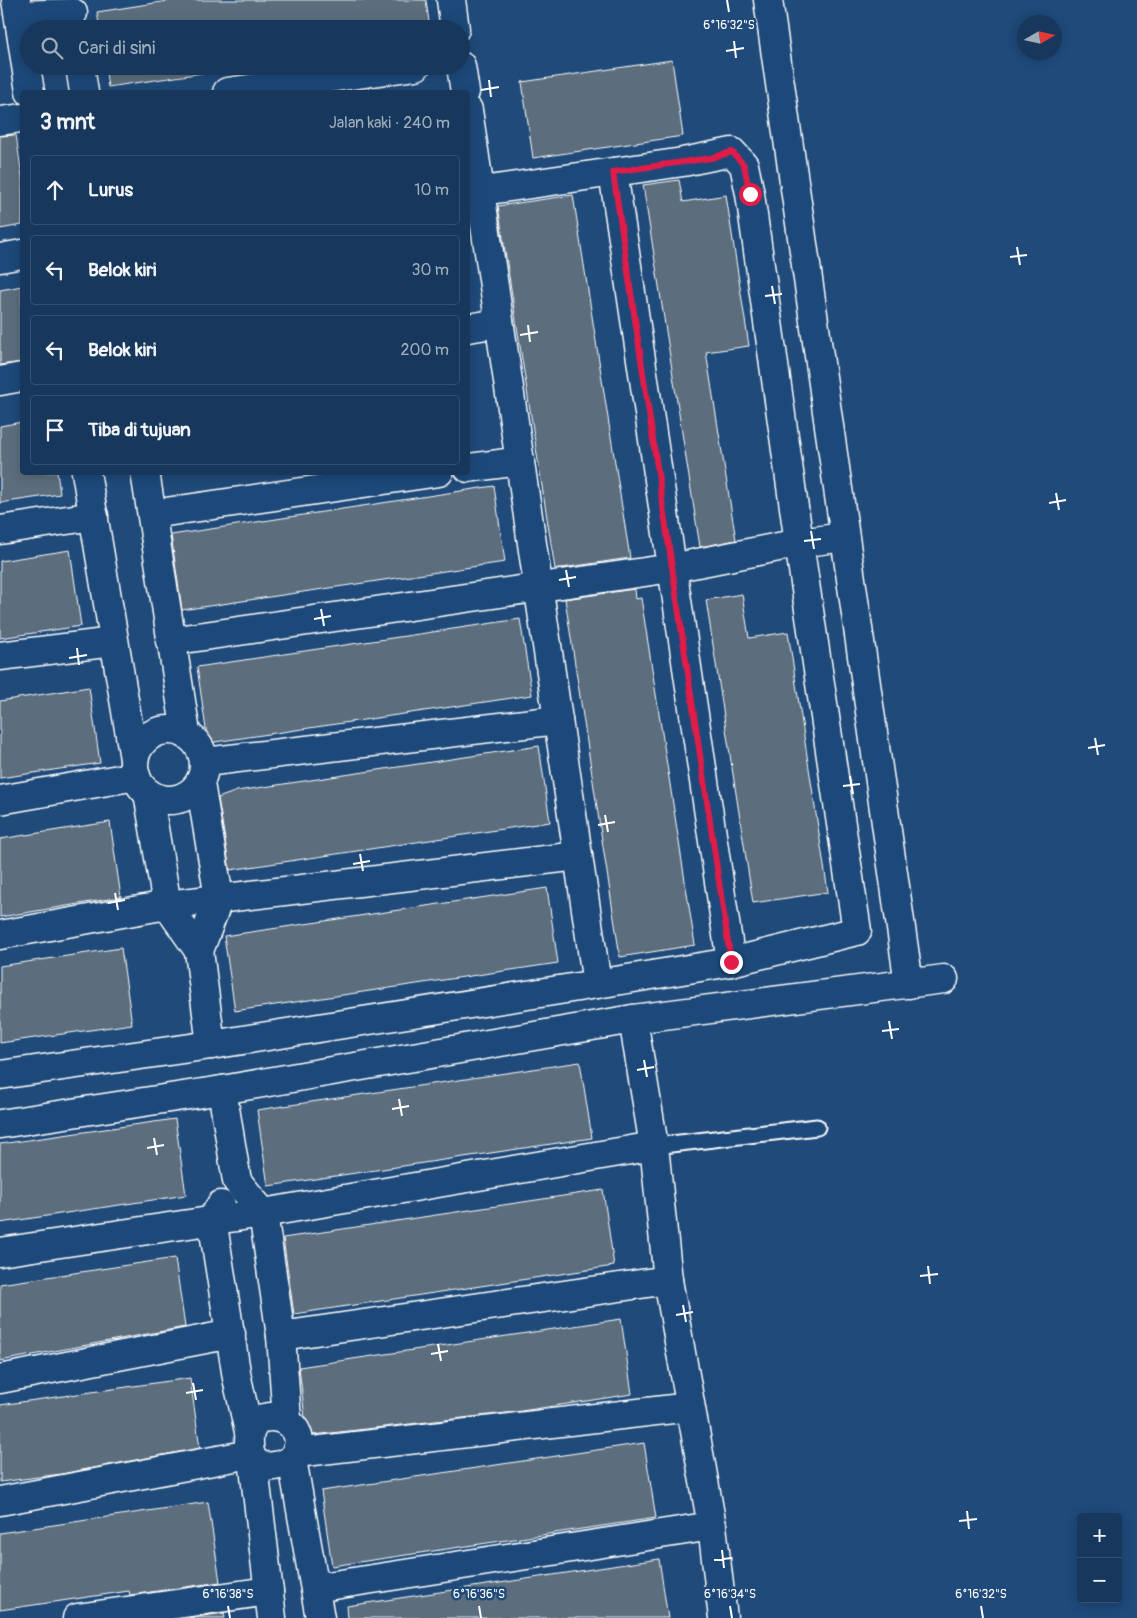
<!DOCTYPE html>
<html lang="id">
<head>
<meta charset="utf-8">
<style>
	:root { --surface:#17385c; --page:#203f62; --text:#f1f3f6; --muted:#9eacbb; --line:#365272 }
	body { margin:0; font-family:Pangolin,sans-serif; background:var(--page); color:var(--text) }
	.controls { position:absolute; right:15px; bottom:15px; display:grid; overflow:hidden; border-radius:5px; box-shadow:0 2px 12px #0003 }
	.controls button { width:45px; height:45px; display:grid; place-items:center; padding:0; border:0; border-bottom:1px solid var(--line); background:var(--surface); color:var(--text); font:25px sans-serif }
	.compass { position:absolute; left:1017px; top:15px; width:45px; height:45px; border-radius:50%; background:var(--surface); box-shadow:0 2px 12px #0003; rotate:81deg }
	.stop { position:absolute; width:15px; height:15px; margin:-11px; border:4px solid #e11d48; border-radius:50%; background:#fff }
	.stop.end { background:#e11d48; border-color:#fff; box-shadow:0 1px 5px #0008 }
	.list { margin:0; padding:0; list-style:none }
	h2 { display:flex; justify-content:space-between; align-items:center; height:65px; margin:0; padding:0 20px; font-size:21px }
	h2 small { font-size:16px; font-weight:400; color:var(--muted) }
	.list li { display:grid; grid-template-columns:32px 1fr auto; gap:15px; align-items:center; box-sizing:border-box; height:70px; margin:0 10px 10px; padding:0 10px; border:1px solid var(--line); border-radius:5px }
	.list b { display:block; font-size:19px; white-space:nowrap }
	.list em { font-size:16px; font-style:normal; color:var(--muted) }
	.icon { flex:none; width:28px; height:28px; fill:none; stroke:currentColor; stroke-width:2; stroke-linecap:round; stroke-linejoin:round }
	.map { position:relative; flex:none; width:1137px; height:1618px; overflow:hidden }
	.search { position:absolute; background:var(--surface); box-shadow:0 2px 12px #0003; left:20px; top:20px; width:450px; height:55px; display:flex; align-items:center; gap:12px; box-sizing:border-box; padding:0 18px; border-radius:28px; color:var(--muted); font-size:19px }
	.panel { position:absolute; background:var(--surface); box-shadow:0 2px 12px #0003; left:20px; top:90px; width:450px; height:385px; border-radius:5px }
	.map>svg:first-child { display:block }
</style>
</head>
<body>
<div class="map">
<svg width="1137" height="1618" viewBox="0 0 1137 1618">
	<rect width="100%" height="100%" fill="#1f4a7a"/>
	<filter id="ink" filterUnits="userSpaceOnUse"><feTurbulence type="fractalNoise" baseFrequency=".02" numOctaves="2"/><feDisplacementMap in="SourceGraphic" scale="10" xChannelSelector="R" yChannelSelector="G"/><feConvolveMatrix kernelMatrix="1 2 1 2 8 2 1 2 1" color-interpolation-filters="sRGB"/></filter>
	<g filter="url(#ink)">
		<g fill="#5c6e7d" stroke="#fff">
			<path d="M174,0H426L430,29H100L97,12Z"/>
			<path d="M672,60L683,136L533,158L522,82Z"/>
			<path d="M105,66H250L108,87Z"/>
			<path d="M16,135L22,177V225L0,229V136Z"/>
			<path d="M679,180L683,202L726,195L749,346L706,352L736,540L700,547L643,185Z"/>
			<path d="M573,195L630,558L555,569L498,206Z"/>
			<path d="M22,286V362L0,365V290Z"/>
			<path d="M22,422V472H57L60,494L0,503V426Z"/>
			<path d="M494,486L505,562L182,610L171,535Z"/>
			<path d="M70,550L81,626L0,638V561Z"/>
			<path d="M635,589L636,599L641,598L695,945L620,957L565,599Z"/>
			<path d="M742,594L749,638L788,632L828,892L753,903L706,600Z"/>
			<path d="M520,619L532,695L208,743L197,667Z"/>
			<path d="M89,687L100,763L0,778V701Z"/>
			<path d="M539,746L550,822L230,870L218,798L237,791Z"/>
			<path d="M110,822L121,897L0,917V839Z"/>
			<path d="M547,888L558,963L235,1011L224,936Z"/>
			<path d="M121,948L132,1024L0,1043V966Z"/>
			<path d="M580,1062L592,1138L268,1186L257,1110Z"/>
			<path d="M175,1119L186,1195L0,1223V1144Z"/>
			<path d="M603,1190L614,1266L294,1314L283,1238Z"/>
			<path d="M175,1258L185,1327L0,1361V1284Z"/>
			<path d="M621,1319L632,1394L515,1412L313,1435L305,1418L299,1367Z"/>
			<path d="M190,1378L200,1448L61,1474L0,1482V1405Z"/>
			<path d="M644,1443L656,1518L332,1566L321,1491Z"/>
			<path d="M208,1502L220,1582L130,1595L129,1591L0,1610V1533Z"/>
			<path d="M659,1559L668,1618H348L347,1606Z"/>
			<path d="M224,1613L225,1618H189Z"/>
		</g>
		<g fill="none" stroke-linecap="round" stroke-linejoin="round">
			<defs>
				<path id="service" d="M654,1146L817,1127"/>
				<g id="minor">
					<path d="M16,0L30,92"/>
					<path d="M451,0L455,29"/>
					<path d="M768,0L909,984"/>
					<path d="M19,15L73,13"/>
					<path d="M80,66L84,92"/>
					<path d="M461,66L465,92"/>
					<path d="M227,92L416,66"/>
					<path d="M468,110L597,984"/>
					<path d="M0,121L22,118"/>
					<path d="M613,172L731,962"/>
					<path d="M468,193L683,162L732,152L744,165L750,194L799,543L844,537"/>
					<path d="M0,258L22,254"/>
					<path d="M468,328L499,323"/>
					<path d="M0,381L22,377"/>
					<path d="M468,468L520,461"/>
					<path d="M86,472L134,759"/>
					<path d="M145,472L186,733"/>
					<path d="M152,514L439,472"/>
					<path d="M0,530L94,516"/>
					<path d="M0,656L113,642"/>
					<circle cx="169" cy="765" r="35"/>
					<path d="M205,762L558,720"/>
					<path d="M148,793L167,905L199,951L211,1045"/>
					<path d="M0,800L136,776"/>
					<path d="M0,935L167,905L578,856"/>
					<path d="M199,951L219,898L200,783"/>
					<path d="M633,1019L654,1146L668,1280L712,1526L723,1618"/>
					<path d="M0,1075L211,1045L597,984L731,962L857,931L799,543L672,568L170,641"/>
					<path d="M222,1090L237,1181L263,1213L281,1336L287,1420"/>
					<path d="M0,1124L222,1090L633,1019L944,979"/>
					<path d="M221,1205L212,1219L237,1378L249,1432"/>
					<path d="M0,1252L263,1213L654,1146"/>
					<path d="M281,1336L668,1280"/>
					<path d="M0,1379L231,1334"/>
					<path d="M296,1453L690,1407"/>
					<path d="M253,1459L272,1618"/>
					<path d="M292,1459C280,1468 254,1472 250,1452C239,1393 322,1418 292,1459L320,1618"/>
					<path d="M0,1501L250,1454"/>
					<path d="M315,1588L712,1526"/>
					<path d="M77,1618L269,1591"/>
				</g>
			</defs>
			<use href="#service" stroke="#fff" stroke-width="19"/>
			<use href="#minor" stroke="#fff" stroke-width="31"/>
			<use href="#service" stroke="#1f4a7a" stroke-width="15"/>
			<use href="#minor" stroke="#1f4a7a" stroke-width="28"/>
		</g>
	</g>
	<g fill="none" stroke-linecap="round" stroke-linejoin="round" filter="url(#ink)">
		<path stroke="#e11d48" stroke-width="6" d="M731,962L613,172L711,158L732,152L744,165L750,194"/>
	</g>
	<path fill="none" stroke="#fff" stroke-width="2" d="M727,0L729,12M734,41L736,58M726,51L744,48M489,80L491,97M481,90L499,87M1017,247L1020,265M1010,257L1027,255M772,286L775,304M765,296L782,294M528,325L530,342M520,335L538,332M1056,493L1059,510M1049,503L1066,500M811,531L814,549M804,541L821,539M566,570L569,587M559,580L576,577M321,609L324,626M314,619L331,616M77,648L79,665M69,658L87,655M1095,738L1098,755M1088,748L1105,745M850,776L853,794M843,786L860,784M605,815L608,832M598,825L615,822M360,854L363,871M353,864L370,861M115,893L118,910M108,903L125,900M889,1021L892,1039M882,1031L899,1029M644,1060L647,1077M637,1070L654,1067M399,1099L402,1116M392,1109L409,1106M154,1138L157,1155M147,1148L164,1145M928,1266L930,1284M920,1276L938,1274M683,1305L686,1322M676,1315L693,1312M438,1344L441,1361M431,1354L448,1351M193,1383L196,1400M186,1393L203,1390M967,1511L969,1529M959,1521L977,1519M722,1550L724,1568M714,1560L732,1558M228,1606L230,1618M479,1606L481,1618M730,1606L732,1618M981,1606L983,1618"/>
	<g font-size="12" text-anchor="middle" fill="#fff" stroke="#1f4a7a" stroke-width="5" stroke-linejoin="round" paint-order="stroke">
		<text x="729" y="29">6°16'32"S</text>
		<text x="228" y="1598">6°16'38"S</text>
		<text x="479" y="1598">6°16'36"S</text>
		<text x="730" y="1598">6°16'34"S</text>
		<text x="981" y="1598">6°16'32"S</text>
	</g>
</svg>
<div class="controls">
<button>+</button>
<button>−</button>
</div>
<svg class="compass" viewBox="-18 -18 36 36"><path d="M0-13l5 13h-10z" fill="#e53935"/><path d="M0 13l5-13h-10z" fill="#9eacbb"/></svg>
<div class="stop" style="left:750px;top:194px"></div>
<div class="stop end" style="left:731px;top:962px"></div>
<div class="search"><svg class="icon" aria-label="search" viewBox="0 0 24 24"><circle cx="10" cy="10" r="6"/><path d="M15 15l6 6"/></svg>Cari di sini</div>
<section class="panel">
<h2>3 mnt<small>Jalan kaki · 240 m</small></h2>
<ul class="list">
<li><svg class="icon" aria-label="ahead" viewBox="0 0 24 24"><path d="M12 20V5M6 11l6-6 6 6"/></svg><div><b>Lurus</b></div><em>10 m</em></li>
<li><svg class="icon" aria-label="left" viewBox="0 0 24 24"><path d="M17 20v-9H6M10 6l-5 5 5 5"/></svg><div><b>Belok kiri</b></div><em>30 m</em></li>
<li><svg class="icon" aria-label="left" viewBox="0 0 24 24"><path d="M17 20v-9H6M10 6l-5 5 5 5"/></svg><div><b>Belok kiri</b></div><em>200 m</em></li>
<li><svg class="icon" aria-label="arrive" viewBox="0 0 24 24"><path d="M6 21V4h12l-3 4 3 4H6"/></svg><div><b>Tiba di tujuan</b></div></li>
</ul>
</section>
</div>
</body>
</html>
